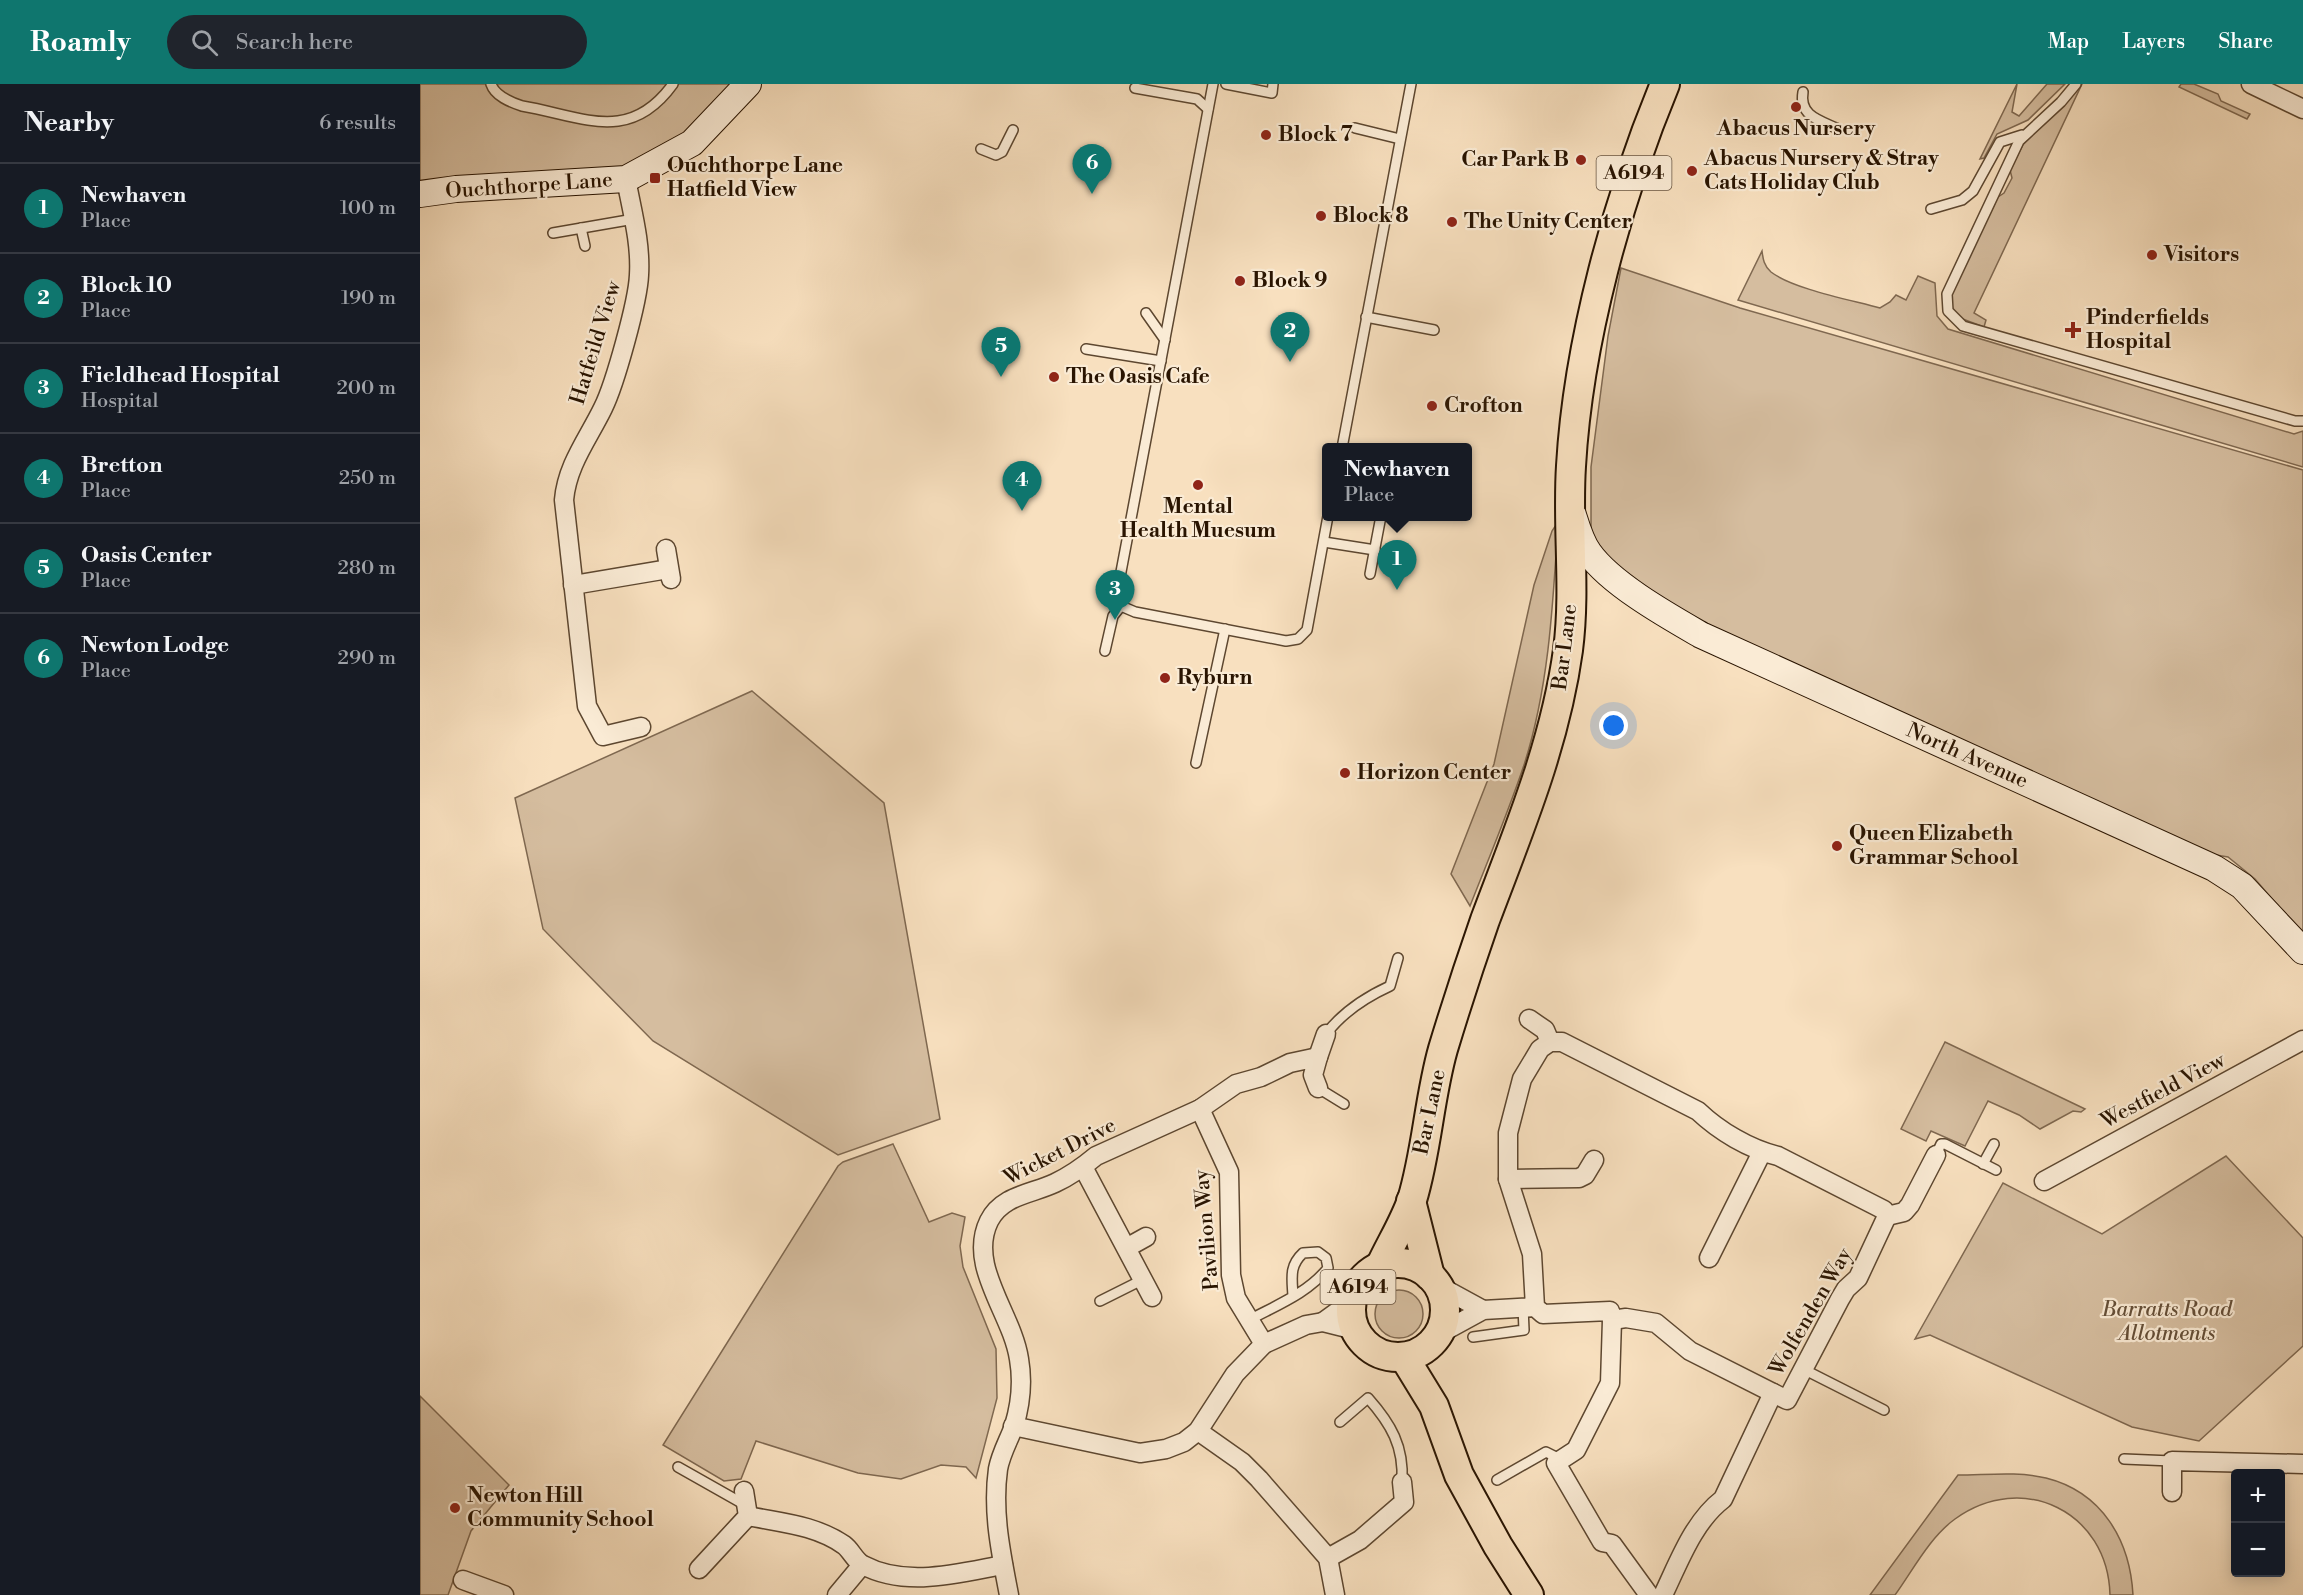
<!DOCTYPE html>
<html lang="en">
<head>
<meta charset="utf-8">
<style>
	:root { --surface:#171b24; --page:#20242c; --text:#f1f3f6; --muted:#9ea1a6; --line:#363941; --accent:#0f766e }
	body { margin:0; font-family:"Libre Bodoni",serif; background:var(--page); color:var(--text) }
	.controls { position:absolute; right:18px; bottom:18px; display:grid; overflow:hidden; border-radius:6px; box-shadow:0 3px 15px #0003 }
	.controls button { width:54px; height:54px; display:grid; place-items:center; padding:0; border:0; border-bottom:2px solid var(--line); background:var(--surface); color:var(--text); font:30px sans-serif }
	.you { position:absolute; left:1194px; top:642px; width:21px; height:21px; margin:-15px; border:4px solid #fff; border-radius:50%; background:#1a73e8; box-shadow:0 0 0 9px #1a73e833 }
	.badge { display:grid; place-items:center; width:39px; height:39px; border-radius:50%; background:var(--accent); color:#fff; font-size:20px; font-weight:700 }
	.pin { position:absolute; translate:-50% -50px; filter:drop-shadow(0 2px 3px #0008) }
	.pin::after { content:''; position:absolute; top:32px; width:21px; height:18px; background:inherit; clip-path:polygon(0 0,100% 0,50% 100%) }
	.popup { position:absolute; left:902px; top:359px; width:150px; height:78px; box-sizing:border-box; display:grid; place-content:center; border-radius:6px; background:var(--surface); filter:drop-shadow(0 2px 4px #0005); font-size:20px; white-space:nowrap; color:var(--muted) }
	.popup b { font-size:22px; color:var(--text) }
	.popup::after { content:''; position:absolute; left:50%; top:100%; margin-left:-12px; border:12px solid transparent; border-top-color:var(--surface) }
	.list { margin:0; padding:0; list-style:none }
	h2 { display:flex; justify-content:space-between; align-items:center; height:78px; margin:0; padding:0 24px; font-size:26px }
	h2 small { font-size:20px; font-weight:400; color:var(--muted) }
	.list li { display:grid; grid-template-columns:39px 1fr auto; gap:18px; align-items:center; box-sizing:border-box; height:90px; padding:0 24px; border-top:2px solid var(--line) }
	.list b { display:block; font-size:22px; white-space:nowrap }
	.list p { margin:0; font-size:20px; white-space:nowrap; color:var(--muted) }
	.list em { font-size:20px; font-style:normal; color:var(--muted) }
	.icon { flex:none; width:33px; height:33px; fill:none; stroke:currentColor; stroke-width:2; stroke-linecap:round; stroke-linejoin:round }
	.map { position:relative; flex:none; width:1883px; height:1511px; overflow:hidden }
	header { display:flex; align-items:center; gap:36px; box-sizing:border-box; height:84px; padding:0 30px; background:var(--accent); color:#fff }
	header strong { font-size:28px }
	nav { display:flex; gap:33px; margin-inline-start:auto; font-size:21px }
	.search { width:420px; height:54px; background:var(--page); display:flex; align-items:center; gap:15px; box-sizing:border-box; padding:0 21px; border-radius:33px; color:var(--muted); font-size:22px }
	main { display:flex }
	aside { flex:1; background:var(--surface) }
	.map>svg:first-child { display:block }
</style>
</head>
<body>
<header>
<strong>Roamly</strong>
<div class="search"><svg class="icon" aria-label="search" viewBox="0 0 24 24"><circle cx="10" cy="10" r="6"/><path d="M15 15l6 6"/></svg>Search here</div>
<nav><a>Map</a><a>Layers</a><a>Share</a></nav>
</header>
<main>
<aside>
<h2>Nearby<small>6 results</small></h2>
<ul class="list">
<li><span class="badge">1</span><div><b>Newhaven</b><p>Place</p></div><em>100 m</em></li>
<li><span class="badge">2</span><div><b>Block 10</b><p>Place</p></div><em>190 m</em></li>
<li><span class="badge">3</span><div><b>Fieldhead Hospital</b><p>Hospital</p></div><em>200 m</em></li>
<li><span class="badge">4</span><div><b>Bretton</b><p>Place</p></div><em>250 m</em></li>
<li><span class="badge">5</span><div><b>Oasis Center</b><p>Place</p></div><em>280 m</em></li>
<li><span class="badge">6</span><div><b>Newton Lodge</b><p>Place</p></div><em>290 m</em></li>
</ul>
</aside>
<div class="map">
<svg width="1883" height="1511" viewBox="0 0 1883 1511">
	<rect width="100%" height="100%" fill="#f8e0bf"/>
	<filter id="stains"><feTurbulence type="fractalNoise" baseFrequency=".00333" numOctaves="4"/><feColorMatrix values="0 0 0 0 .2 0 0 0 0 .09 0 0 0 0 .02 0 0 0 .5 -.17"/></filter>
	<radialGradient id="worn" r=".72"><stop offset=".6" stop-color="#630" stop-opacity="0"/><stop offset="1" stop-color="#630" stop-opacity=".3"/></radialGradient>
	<g fill="#d5bd9f" stroke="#7f6850" stroke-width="1.5">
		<path d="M0,0H328L240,79L0,110Z"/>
		<path d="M1597,0L1592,28L1599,32L1627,0H1645L1608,36L1577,50L1564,74L1560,75Z"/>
		<path d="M1657,0H1662L1554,229L1566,236L1564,243L1540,234L1531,222L1532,208L1578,113L1584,109L1592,94L1590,86L1610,47Z"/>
		<path d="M1761,0H1774L1798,10L1801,17L1830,30L1827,35L1759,3Z"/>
		<path d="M1342,167C1343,175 1344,182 1351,188C1373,205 1431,216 1460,224L1470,218L1476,211L1486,216L1498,192L1515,199L1517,232L1528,245L1874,350L1883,347V383L1318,216Z"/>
		<path d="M1201,184L1320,224L1883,386V851L1835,795L1808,773L1790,770L1263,532L1184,475L1171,448V383L1188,252Z"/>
		<path d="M1138,438C1133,520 1129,603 1104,681C1088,729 1068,776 1050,822L1031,790L1074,680L1114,501L1132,447Z"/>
		<path d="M332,607L464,719L520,1035L418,1071L233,957L123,845L95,714Z"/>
		<path d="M1525,958L1665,1025L1661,1028L1653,1027L1620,1045L1599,1031L1568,1017L1545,1062L1511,1047L1506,1057L1481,1045Z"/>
		<path d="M473,1060L509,1138L532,1129L545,1133L540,1162L543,1183L576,1265L577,1314L556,1394L546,1383L521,1381L481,1395L438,1389L336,1357L321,1395L304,1397L243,1361L418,1082L423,1078Z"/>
		<path d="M1806,1072L1883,1154V1262L1779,1357L1712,1343L1510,1251L1495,1255L1583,1099L1682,1150Z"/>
		<circle cx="979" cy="1230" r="24"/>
		<path d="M0,1312L89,1401L51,1447L28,1511H0Z"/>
		<path d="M1538,1391C1566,1391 1598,1387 1626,1394C1682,1408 1710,1456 1713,1511H1690C1688,1428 1603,1386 1535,1435C1510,1453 1493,1486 1475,1511H1450Z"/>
	</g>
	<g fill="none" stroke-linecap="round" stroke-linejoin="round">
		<defs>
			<g id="lane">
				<path d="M71,0C75,12 90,18 102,22C162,32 209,61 253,0"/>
				<path d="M793,0L697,509L701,522L715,528L866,557L878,555L887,546L908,432"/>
				<path d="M806,0L852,9L853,0"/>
				<path d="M1656,0L1641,18L1599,57L1527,210L1528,227L1543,242L1875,337H1883"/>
				<path d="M715,4L777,15L788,25"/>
				<path d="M1383,8C1379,31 1398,36 1416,44"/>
				<path d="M935,44L980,55"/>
				<path d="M561,65L576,71L582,68L593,46"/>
				<path d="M1511,125L1542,116L1553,107L1580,58L1602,51"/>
				<path d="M161,144L165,162"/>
				<path d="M133,149L214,135"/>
				<path d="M726,229L745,256"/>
				<path d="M946,233L1014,246"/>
				<path d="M666,265L741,277"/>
				<path d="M922,364L991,0"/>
				<path d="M904,458L955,466"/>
				<path d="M950,490L961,432"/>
				<path d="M685,567L693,532L701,522"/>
				<path d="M776,679L805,545"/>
				<path d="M906,950C922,929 946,913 970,902L978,874"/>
				<path d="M898,1004L924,1020"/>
				<path d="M1516,1071L1521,1060H1525L1576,1086"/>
				<path d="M1563,1080L1574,1060"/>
				<path d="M680,1217L724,1195"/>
				<path d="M829,1236C857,1221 888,1209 908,1184L906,1174L898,1168L883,1169C869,1182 872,1194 873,1212"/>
				<path d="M1053,1253L1104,1246L1103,1223"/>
				<path d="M1383,1285L1464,1326"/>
				<path d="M920,1338L948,1314C971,1340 984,1362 982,1398"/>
				<path d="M1704,1375L1752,1377"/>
				<path d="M258,1383L327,1422"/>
				<path d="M1077,1396L1126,1368L1142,1376"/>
			</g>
			<g id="street">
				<path d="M1831,0L1883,25"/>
				<path d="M206,95C212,127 221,159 219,191C218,217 195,300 183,324C168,355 147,381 144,416L167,622L183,652L221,643"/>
				<path d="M246,465L251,495"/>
				<path d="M153,501L248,485"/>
				<path d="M1109,935L1125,946L1130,958"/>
				<path d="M898,973L906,950"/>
				<path d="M780,1025L809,1088L811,1191L816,1214L844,1260"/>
				<path d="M663,1083L732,1213"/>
				<path d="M1088,1095L1159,1094L1165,1091L1174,1076"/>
				<path d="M1624,1097L1883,956"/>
				<path d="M1467,1132L1484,1128L1490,1121L1516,1071"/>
				<path d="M708,1163L726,1153"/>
				<path d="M1289,1174L1342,1068"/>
				<path d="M1019,1202L1063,1226"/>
				<path d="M1192,1236L1190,1299L1156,1366L1136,1379L1182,1458L1192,1460L1229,1511"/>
				<path d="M903,1238L932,1217"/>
				<path d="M1019,1250L1063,1226L1115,1223L1123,1230L1190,1227L1192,1236L1206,1234L1236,1239L1270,1267L1367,1316L1420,1215L1426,1205L1438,1194L1467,1132L1464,1126L1358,1072C1329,1065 1299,1047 1278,1027L1142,958H1130L1120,965L1102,995L1088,1049V1095L1112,1170L1115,1223"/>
				<path d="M593,1342L720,1369L746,1365L764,1358L778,1347L815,1290L844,1260L886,1241L903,1238L935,1246"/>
				<path d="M778,1347L822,1378L839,1395L908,1474L915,1511"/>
				<path d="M1752,1408V1377L1883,1380"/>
				<path d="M328,1432C362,1439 395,1441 424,1461C431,1466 435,1477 443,1481C486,1504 539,1489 583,1481"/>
				<path d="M908,1474L940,1456L984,1418L982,1398"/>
				<path d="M279,1485L328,1432L324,1407"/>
				<path d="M43,1496L84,1511"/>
				<path d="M417,1511L442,1481"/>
				<path d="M589,1511C581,1469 572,1428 578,1385C581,1369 589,1356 594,1342C601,1319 603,1298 599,1275C592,1229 547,1182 569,1137C582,1111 612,1110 635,1099C650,1092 664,1082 676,1072L780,1025L816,1000L841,993L870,979L898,973L893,991L898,1004"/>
				<path d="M1243,1511C1259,1478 1273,1438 1303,1415L1353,1309"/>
			</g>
			<g id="secondary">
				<path d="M0,110L36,105L206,95L272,59L328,0"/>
				<path d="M1153,431C1157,444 1161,458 1169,469C1191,500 1248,532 1281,551L1794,784L1822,802L1883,867"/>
			</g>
			<g id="primary">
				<path d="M991,1117L1010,1192"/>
				<circle cx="978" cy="1226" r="47"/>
				<path d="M960,1183C970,1161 984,1139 992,1116C1007,1067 1009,1014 1023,965C1036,922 1050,879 1065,836C1098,748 1135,661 1148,566C1156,505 1147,443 1151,382C1158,259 1198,113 1245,0"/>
				<path d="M984,1273L1014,1322L1039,1391L1078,1462L1109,1511"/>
			</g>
		</defs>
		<use href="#lane" stroke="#5d4730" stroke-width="12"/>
		<use href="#street" stroke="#5d4730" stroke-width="21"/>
		<use href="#secondary" stroke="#291401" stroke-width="28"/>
		<use href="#primary" stroke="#291401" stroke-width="32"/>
		<use href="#lane" stroke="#faebd5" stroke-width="9"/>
		<use href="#street" stroke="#faebd5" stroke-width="18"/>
		<use href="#secondary" stroke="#faebd5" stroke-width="26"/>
		<use href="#primary" stroke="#f8e0bf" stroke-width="28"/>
	</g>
	<g fill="#8f2418" stroke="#faebd5" stroke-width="2">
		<circle cx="1376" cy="23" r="6"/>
		<circle cx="846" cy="51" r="6"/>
		<circle cx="1161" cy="76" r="6"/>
		<circle cx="1272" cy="87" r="6"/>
		<rect x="229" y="88" width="12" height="12" rx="3"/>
		<circle cx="901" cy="132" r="6"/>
		<circle cx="1032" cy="138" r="6"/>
		<circle cx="1732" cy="171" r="6"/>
		<circle cx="820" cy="197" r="6"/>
		<path d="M1650 237h6v6h6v6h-6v6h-6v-6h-6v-6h6z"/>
		<circle cx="634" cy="293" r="6"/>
		<circle cx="1012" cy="322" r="6"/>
		<circle cx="778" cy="401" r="6"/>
		<circle cx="745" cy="594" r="6"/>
		<circle cx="925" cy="689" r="6"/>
		<circle cx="1417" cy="762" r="6"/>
		<circle cx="35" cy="1424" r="6"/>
	</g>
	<g text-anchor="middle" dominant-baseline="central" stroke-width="4.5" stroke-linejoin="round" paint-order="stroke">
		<g fill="#faebd5" stroke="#685441" stroke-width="1.5">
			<rect x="1176.5" y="72" width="75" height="34" rx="4.5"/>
			<rect x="900.5" y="1186" width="75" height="34" rx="4.5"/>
		</g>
		<g font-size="20" font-weight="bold" fill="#291401">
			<text x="1214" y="89">A6194</text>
			<text x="938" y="1203">A6194</text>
		</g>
		<g font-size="21" font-weight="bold" fill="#291401" stroke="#faebd5" text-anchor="start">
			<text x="1376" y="45" text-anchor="middle">Abacus Nursery</text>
			<text x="858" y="51">Block 7</text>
			<text x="1284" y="75">Abacus Nursery &amp; Stray<tspan x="1284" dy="24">Cats Holiday Club</tspan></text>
			<text x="1149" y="76" text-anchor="end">Car Park B</text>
			<text x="247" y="82">Ouchthorpe Lane<tspan x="247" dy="24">Hatfield View</tspan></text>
			<text x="913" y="132">Block 8</text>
			<text x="1044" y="138">The Unity Center</text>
			<text x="1744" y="171">Visitors</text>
			<text x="832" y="197">Block 9</text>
			<text x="1666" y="234">Pinderfields<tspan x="1666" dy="24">Hospital</tspan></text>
			<text x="646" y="293">The Oasis Cafe</text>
			<text x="1024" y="322">Crofton</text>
			<text x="778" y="423" text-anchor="middle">Mental<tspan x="778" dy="24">Health Muesum</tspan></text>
			<text x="757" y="594">Ryburn</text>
			<text x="937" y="689">Horizon Center</text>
			<text x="1429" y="750">Queen Elizabeth<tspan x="1429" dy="24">Grammar School</tspan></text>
			<text x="47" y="1412">Newton Hill<tspan x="47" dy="24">Community School</tspan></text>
		</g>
		<g font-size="21" fill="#291401" stroke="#faebd5">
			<text transform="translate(109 102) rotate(-4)">Ouchthorpe Lane</text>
			<text transform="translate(176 259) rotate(-73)">Hatfeild View</text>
			<text transform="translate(1145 563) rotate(-83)">Bar Lane</text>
			<text transform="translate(1547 672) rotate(24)">North Avenue</text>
			<text transform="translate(1743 1007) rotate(-28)">Westfield View</text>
			<text transform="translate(1010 1028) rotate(-78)">Bar Lane</text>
			<text transform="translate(640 1068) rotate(-27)">Wicket Drive</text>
			<text transform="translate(787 1146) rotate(-95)">Pavilion Way</text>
			<text transform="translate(1391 1228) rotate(-60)">Wolfenden Way</text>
		</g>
		<g font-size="21" font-style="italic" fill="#654f38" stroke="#faebd5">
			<text x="1747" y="1226">Barratts Road<tspan x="1747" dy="24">Allotments</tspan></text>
		</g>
	</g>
	<rect width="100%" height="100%" filter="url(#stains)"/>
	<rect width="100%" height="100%" fill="url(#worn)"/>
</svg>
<div class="controls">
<button>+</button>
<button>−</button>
</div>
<div class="you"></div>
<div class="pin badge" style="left:977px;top:506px">1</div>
<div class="popup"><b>Newhaven</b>Place</div>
<div class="pin badge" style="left:870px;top:278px">2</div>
<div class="pin badge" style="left:695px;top:536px">3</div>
<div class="pin badge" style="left:602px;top:427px">4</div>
<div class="pin badge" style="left:581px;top:293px">5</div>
<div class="pin badge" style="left:672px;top:110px">6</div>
</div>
</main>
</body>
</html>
